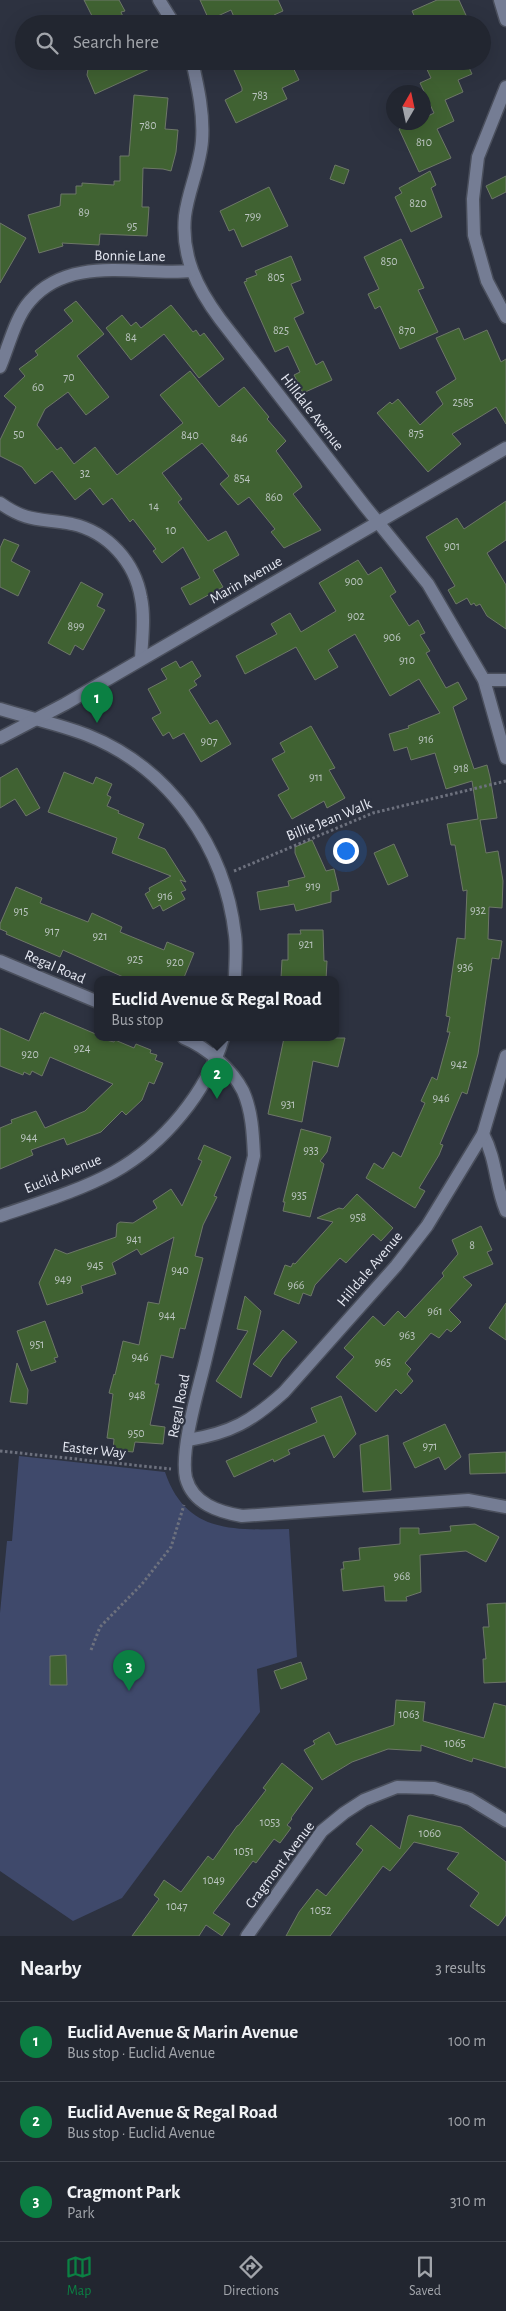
<!DOCTYPE html>
<html lang="en">
<head>
<meta charset="utf-8">
<style>
	:root { --surface:#222630; --page:#2e323c; --text:#f1f3f6; --muted:#a2a5ab; --line:#3f434c; --accent:#0b8043 }
	body { margin:0; font-family:"Alegreya Sans",sans-serif; background:var(--page); color:var(--text) }
	.compass { position:absolute; left:386px; top:85px; width:45px; height:45px; border-radius:50%; background:var(--surface); box-shadow:0 5px 20px #0002; rotate:9deg }
	.you { position:absolute; left:345px; top:850px; width:18px; height:18px; margin:-12px; border:4px solid #fff; border-radius:50%; background:#1a73e8; box-shadow:0 0 0 8px #1a73e833 }
	.badge { display:grid; place-items:center; width:32px; height:32px; border-radius:50%; background:var(--accent); color:#fff; font-size:16px; font-weight:700 }
	.pin { position:absolute; translate:-50% -41px; filter:drop-shadow(0 1px 2px #0008) }
	.pin::after { content:''; position:absolute; top:26px; width:18px; height:15px; background:inherit; clip-path:polygon(0 0,100% 0,50% 100%) }
	.popup { position:absolute; left:94px; top:976px; width:245px; height:65px; box-sizing:border-box; display:grid; place-content:center; border-radius:10px; background:var(--surface); filter:drop-shadow(0 1px 4px #0005); font-size:16px; white-space:nowrap; color:var(--muted) }
	.popup b { font-size:19px; color:var(--text) }
	.popup::after { content:''; position:absolute; left:50%; top:100%; margin-left:-10px; border:10px solid transparent; border-top-color:var(--surface) }
	.list { margin:0; padding:0; list-style:none }
	h2 { display:flex; justify-content:space-between; align-items:center; height:65px; margin:0; padding:0 20px; font-size:21px }
	h2 small { font-size:16px; font-weight:400; color:var(--muted) }
	.list li { display:grid; grid-template-columns:32px 1fr auto; gap:15px; align-items:center; box-sizing:border-box; height:80px; padding:0 20px; border-top:1px solid var(--line) }
	.list b { display:block; font-size:19px; white-space:nowrap }
	.list p { margin:0; font-size:16px; white-space:nowrap; color:var(--muted) }
	.list em { font-size:16px; font-style:normal; color:var(--muted) }
	.icon { flex:none; width:28px; height:28px; fill:none; stroke:currentColor; stroke-width:2; stroke-linecap:round; stroke-linejoin:round }
	.map { position:relative; flex:none; width:506px; height:1936px; overflow:hidden }
	.search { position:absolute; background:var(--surface); box-shadow:0 5px 20px #0002; left:15px; right:15px; top:15px; height:55px; display:flex; align-items:center; gap:12px; box-sizing:border-box; padding:0 18px; border-radius:28px; color:var(--muted); font-size:19px }
	.sheet { height:305px; background:var(--surface) }
	nav { display:flex; justify-content:space-around; align-items:center; box-sizing:border-box; height:70px; border-top:1px solid var(--line); background:var(--surface); font-size:14px; color:var(--muted) }
	nav a { display:grid; justify-items:center; gap:2px }
	nav .on { color:var(--accent) }
	.map>svg:first-child { display:block }
</style>
</head>
<body>
<div class="map">
<svg width="506" height="1936" viewBox="0 0 506 1936">
	<rect width="100%" height="100%" fill="#2d3240"/>
	<path fill="#3f496b" d="M19,1456L165,1472C186,1534 234,1530 289,1529L297,1657L257,1669L260,1712L122,1898L73,1921L0,1871V1613L7,1541H12Z"/>
	<g fill="#406232" stroke="#6d7768">
		<path d="M84,0H119L125,11L121,12L126,24H96Z"/>
		<path d="M200,0H278L283,11L274,15L278,24H237L231,10L209,20Z"/>
		<path d="M437,0H459L470,24H418L412,11Z"/>
		<path d="M93,61H167L95,94L87,75L89,64L92,65Z"/>
		<path d="M230,61H290L299,80L282,88L287,99L236,123L225,100L242,91V88Z"/>
		<path d="M423,61H466L472,74L458,80L463,92L445,100L454,121L437,129L451,158L419,172L399,129L414,122H424V118L434,113L420,83L431,78Z"/>
		<path d="M134,95L168,98L165,129L178,130L176,152L171,171L163,169L143,168L142,207H149L147,236L100,234L99,245L62,243L63,246L39,253L28,215L60,206L61,194H76V186H82V183L114,185V181H120V156H129Z"/>
		<path d="M335,165L349,170L344,184L330,179Z"/>
		<path d="M430,171L436,185L431,188L442,217L411,232L395,197L402,193L399,188Z"/>
		<path d="M506,176V192L492,199L486,186Z"/>
		<path d="M269,187L288,226L242,247L234,229L229,231L220,211Z"/>
		<path d="M0,223L26,238L0,283Z"/>
		<path d="M401,239L424,288L418,290L438,332L400,349L380,306L375,309L368,294L379,289L364,257Z"/>
		<path d="M291,256L301,280L291,284L304,313L294,318L316,365L323,361L332,380L303,393L294,375L300,372L288,346L275,352L244,282L247,281L246,279L257,275L255,271Z"/>
		<path d="M76,301L104,334L77,356L109,397L86,415L68,392L45,409L37,425L57,450L61,447L74,464L95,447L117,475L183,423L160,395L190,371L219,407L244,387L269,417L267,419L286,441L276,451L300,483L302,487L293,494L321,530L284,548L271,532L275,529L249,497L238,505L220,484L229,476L202,443L162,473L182,499L178,502L208,541L226,531L239,555L213,570L223,587L190,605L181,588L200,578L183,547L162,563L153,551L156,549L133,519L130,522L112,498L103,505L90,488L75,500L52,471L35,484L22,467L0,456V440L16,407L4,396L25,376L19,369L38,355L35,351L73,321L64,310Z"/>
		<path d="M171,305L193,332L196,330L200,336L204,333L224,359L199,378L164,334L131,360L106,328L122,315L131,326L136,322L141,328Z"/>
		<path d="M459,328L464,340L487,330L501,362L506,359V424L496,407L452,434L461,444L428,472L377,413L390,402L392,404L398,399L420,425L443,404L436,392L456,379L436,338Z"/>
		<path d="M506,501V540L487,553L506,585V629L487,616L480,604L476,606L474,603L471,605L467,598L456,604L448,590L455,586L426,537L457,518L464,529Z"/>
		<path d="M4,539L19,545L11,561L30,571L18,596L0,587V548Z"/>
		<path d="M358,560L368,575L381,567L396,592L390,596L409,626L418,620L425,633L420,635L430,651L426,653L446,688L458,682L467,699L453,707L474,769L487,765L490,777L497,818L480,820L486,853L498,851L503,881L502,908L489,907L488,939L502,941L499,959L492,958L478,1054L467,1094L462,1092L440,1144L443,1145L439,1155L419,1188L425,1191L415,1208L366,1178L374,1163L383,1169L393,1152L401,1157L425,1103L421,1101L432,1077L437,1080L450,1032H447L450,1017L446,1016L457,938L465,939L467,890L463,891L455,845H451L447,824L478,819L472,781L446,789L435,753L411,760L407,747L394,751L389,734L409,728L408,726L440,713L419,679L390,696L355,634L328,650L338,667L315,680L296,647L245,674L236,656L277,634L271,624L290,613L301,632L336,611L319,583Z"/>
		<path d="M81,582L103,594L97,606L105,610L83,650L75,645L70,655L48,643Z"/>
		<path d="M176,661L180,668L192,661L201,676L194,681L197,685L189,690L210,724L217,720L231,744L201,762L184,733L173,739L169,732L163,736L152,718L161,713L148,689L167,679L161,669Z"/>
		<path d="M311,726L335,768L329,770L345,798L327,808L324,801L292,819L278,795L289,789L272,759L285,752L280,743Z"/>
		<path d="M17,768L40,808L26,816L15,799L0,808V778Z"/>
		<path d="M64,772L93,784L96,777L112,784L107,795L111,797L107,806L119,811L118,813L144,824L138,838L165,849L186,882L180,880L186,890L181,892L185,899L163,911L160,905L153,909L145,894L150,891L149,888L171,876L112,853L117,838L48,812Z"/>
		<path d="M312,840L326,871L334,869L339,890L331,892V902L296,911L294,904L260,910L257,892L289,886L288,881L305,877L295,853V847Z"/>
		<path d="M394,844L408,876L388,885L374,853Z"/>
		<path d="M16,887L42,898L40,903L88,922L92,913L122,927L120,932L164,950L167,942L194,953L183,980H130L63,950L60,957L6,934L7,932L0,929V924Z"/>
		<path d="M300,930H323L324,961H327L326,980L281,978L282,960H288V934H301Z"/>
		<path d="M44,1012L98,1035V1038L114,1042L115,1040L134,1048L136,1044L151,1050L150,1053L157,1055L155,1060L163,1063L154,1084L149,1082L142,1100L126,1115L122,1111L101,1132L67,1145L64,1138L31,1150L33,1155L0,1169V1128L12,1123L11,1120L36,1111L45,1128L85,1111L113,1084L50,1057L42,1076L32,1071L30,1075L24,1072L23,1075L0,1066V1028L29,1041L41,1013L43,1014Z"/>
		<path d="M284,1038H345L338,1067L313,1061L302,1122L268,1114Z"/>
		<path d="M301,1129L331,1137L327,1152L320,1161L324,1164L310,1217L283,1211L285,1202H283Z"/>
		<path d="M204,1145L231,1157L214,1196L217,1197L203,1225L195,1256L203,1258L185,1329L180,1328L173,1358L161,1355L155,1384H159L150,1425L165,1427L163,1444L135,1442L133,1452L113,1450L114,1439L107,1438L113,1394L109,1393L114,1374L115,1375L123,1341L139,1345L148,1302L159,1304L174,1237L141,1255L137,1249L112,1263L116,1274L81,1286L83,1293L47,1305L39,1283L55,1249L67,1254L116,1237L117,1224L120,1222L133,1223L157,1208L153,1201L171,1189L182,1206L202,1161L198,1159Z"/>
		<path d="M357,1194L393,1228L381,1241L373,1234L346,1263L340,1258L315,1285L311,1296L303,1293L299,1304L274,1294L285,1265L291,1267L293,1263L295,1264L333,1222L317,1218L339,1208L343,1209Z"/>
		<path d="M481,1226L492,1250L487,1252L493,1264L463,1277L472,1285L449,1310L461,1322L451,1332L447,1329L439,1338L431,1333L405,1363L411,1369L407,1374L413,1381L401,1394L396,1389L376,1412L336,1377L354,1357L344,1348L373,1316L384,1326L398,1311L405,1318L444,1276L442,1273L458,1254L452,1240Z"/>
		<path d="M245,1296L261,1311L241,1398L216,1381L248,1331L237,1329Z"/>
		<path d="M506,1303V1340L489,1328Z"/>
		<path d="M45,1321L58,1357L54,1358L56,1362L31,1371L17,1331Z"/>
		<path d="M283,1330L297,1342L282,1359L271,1377L253,1364Z"/>
		<path d="M17,1363L28,1390L27,1404L10,1402Z"/>
		<path d="M341,1396L356,1434L334,1458L324,1435L288,1450L290,1454L274,1462L273,1459L234,1477L226,1461L317,1422L311,1408Z"/>
		<path d="M445,1424L461,1457L445,1470L439,1457L415,1468L403,1443Z"/>
		<path d="M388,1435L391,1490L363,1492L360,1445Z"/>
		<path d="M506,1452V1473L470,1474L469,1454Z"/>
		<path d="M475,1524L499,1537L486,1562L466,1551L420,1555L421,1592L406,1597L407,1601H385L384,1586L343,1591L341,1569H344L343,1562L360,1560L359,1548L400,1544V1528H419V1534L451,1531L450,1526Z"/>
		<path d="M506,1603V1682L484,1683L483,1659H486L483,1627H489L487,1604Z"/>
		<path d="M66,1655L67,1685H50V1656Z"/>
		<path d="M301,1662L307,1679L281,1689L274,1671Z"/>
		<path d="M396,1700L425,1702L423,1721L484,1738L494,1703L506,1706V1768L473,1758L472,1762L421,1745V1751L388,1749L352,1762L322,1780L304,1750L315,1744L313,1741L329,1732L336,1745L394,1725Z"/>
		<path d="M282,1763L313,1788L291,1818L292,1819L287,1825L291,1828L280,1843L274,1839L256,1863L253,1861L213,1913L230,1924L222,1936L206,1925L199,1936H132L159,1899L154,1895L164,1880L181,1892L208,1856L213,1860L237,1826L239,1825L266,1790L263,1788Z"/>
		<path d="M410,1815L461,1827L506,1862V1915L498,1926L470,1906L479,1893L447,1869L459,1853L414,1842L390,1871L383,1866L330,1936H286L299,1912L317,1889L326,1896L363,1850L356,1844L371,1825L400,1849L408,1816Z"/>
	</g>
	<g fill="none" stroke-linecap="round" stroke-linejoin="round">
		<defs>
			<g id="minor">
				<path d="M159,0L174,24"/>
				<path d="M500,0L506,20"/>
				<path d="M192,61C198,87 204,114 202,141C200,167 188,191 185,216C181,256 197,288 220,319L364,505L428,584L484,680L506,758"/>
				<path d="M506,87L478,157L473,199L474,235L487,281L506,317"/>
				<path d="M0,367C9,346 15,318 30,301C70,254 138,276 191,271"/>
				<path d="M0,503C28,523 41,518 72,524C108,532 135,562 141,598C145,617 142,639 141,659"/>
				<path d="M484,680H506"/>
				<path d="M0,709C29,718 59,724 87,735C170,768 225,847 235,935C237,950 235,965 235,980"/>
				<path d="M0,738L65,704L506,448"/>
				<path d="M0,961L98,1002"/>
				<path d="M184,1038C206,1047 232,1069 243,1091C252,1111 253,1134 254,1156C238,1225 221,1293 205,1362C198,1391 180,1450 186,1478C193,1504 219,1512 242,1516L468,1500L506,1507"/>
				<path d="M483,1134C497,1161 495,1185 506,1211"/>
				<path d="M0,1216C38,1203 79,1191 114,1172C164,1144 207,1092 223,1038"/>
				<path d="M188,1440C231,1433 252,1421 284,1392L396,1266L427,1226L483,1134L506,1056"/>
				<path d="M247,1936L322,1831L344,1813L364,1800L397,1787L434,1788L470,1799L506,1821"/>
			</g>
		</defs>
		<use href="#minor" stroke="#4a4f5c" stroke-width="15"/>
		<g stroke="#6d717e" stroke-width="3" stroke-dasharray="2.5 2.5" stroke-linecap="butt">
			<path d="M234,871L373,813L506,781"/>
			<path d="M0,1451L171,1469"/>
			<path d="M91,1650L100,1627L142,1584L171,1547L184,1505"/>
		</g>
		<use href="#minor" stroke="#757d94" stroke-width="12"/>
	</g>
	<g text-anchor="middle" dominant-baseline="central" stroke-width="4.5" stroke-linejoin="round" paint-order="stroke">
		<g font-size="12" fill="#bcc6c2">
			<text x="260" y="95">783</text>
			<text x="148" y="125">780</text>
			<text x="424" y="142">810</text>
			<text x="418" y="203">820</text>
			<text x="84" y="212">89</text>
			<text x="253" y="216">799</text>
			<text x="132" y="226">95</text>
			<text x="389" y="261">850</text>
			<text x="276" y="277">805</text>
			<text x="281" y="330">825</text>
			<text x="407" y="330">870</text>
			<text x="131" y="337">84</text>
			<text x="69" y="377">70</text>
			<text x="38" y="387">60</text>
			<text x="463" y="402">2585</text>
			<text x="416" y="433">875</text>
			<text x="19" y="434">50</text>
			<text x="190" y="435">840</text>
			<text x="239" y="438">846</text>
			<text x="85" y="473">32</text>
			<text x="242" y="478">854</text>
			<text x="274" y="497">860</text>
			<text x="154" y="506">14</text>
			<text x="171" y="530">10</text>
			<text x="452" y="546">901</text>
			<text x="354" y="581">900</text>
			<text x="356" y="616">902</text>
			<text x="76" y="626">899</text>
			<text x="392" y="637">906</text>
			<text x="407" y="660">910</text>
			<text x="426" y="739">916</text>
			<text x="209" y="741">907</text>
			<text x="461" y="768">918</text>
			<text x="316" y="777">911</text>
			<text x="313" y="886">919</text>
			<text x="165" y="896">916</text>
			<text x="478" y="910">932</text>
			<text x="21" y="911">915</text>
			<text x="52" y="931">917</text>
			<text x="100" y="936">921</text>
			<text x="306" y="944">921</text>
			<text x="135" y="959">925</text>
			<text x="175" y="962">920</text>
			<text x="465" y="967">936</text>
			<text x="82" y="1048">924</text>
			<text x="30" y="1054">920</text>
			<text x="459" y="1064">942</text>
			<text x="441" y="1098">946</text>
			<text x="288" y="1104">931</text>
			<text x="29" y="1137">944</text>
			<text x="311" y="1150">933</text>
			<text x="299" y="1195">935</text>
			<text x="358" y="1217">958</text>
			<text x="134" y="1239">941</text>
			<text x="472" y="1245">8</text>
			<text x="95" y="1265">945</text>
			<text x="180" y="1270">940</text>
			<text x="63" y="1279">949</text>
			<text x="296" y="1285">966</text>
			<text x="435" y="1311">961</text>
			<text x="167" y="1315">944</text>
			<text x="407" y="1335">963</text>
			<text x="37" y="1344">951</text>
			<text x="140" y="1357">946</text>
			<text x="383" y="1362">965</text>
			<text x="137" y="1395">948</text>
			<text x="136" y="1433">950</text>
			<text x="430" y="1446">971</text>
			<text x="402" y="1576">968</text>
			<text x="409" y="1714">1063</text>
			<text x="455" y="1743">1065</text>
			<text x="270" y="1822">1053</text>
			<text x="430" y="1833">1060</text>
			<text x="244" y="1851">1051</text>
			<text x="214" y="1880">1049</text>
			<text x="177" y="1906">1047</text>
			<text x="321" y="1910">1052</text>
		</g>
		<g font-size="15" fill="#e5e8f2" stroke="#2d3240">
			<text transform="translate(130 256) rotate(1)">Bonnie Lane</text>
			<text transform="translate(312 412) rotate(52)">Hilldale Avenue</text>
			<text transform="translate(246 580) rotate(-30)">Marin Avenue</text>
			<text transform="translate(329 820) rotate(-22)">Billie Jean Walk</text>
			<text transform="translate(55 967) rotate(23)">Regal Road</text>
			<text transform="translate(63 1174) rotate(-22)">Euclid Avenue</text>
			<text transform="translate(370 1269) rotate(-50)">Hilldale Avenue</text>
			<text transform="translate(179 1406) rotate(-79)">Regal Road</text>
			<text transform="translate(94 1450) rotate(6)">Easter Way</text>
			<text transform="translate(280 1865) rotate(-53)">Cragmont Avenue</text>
		</g>
	</g>
</svg>
<svg class="compass" viewBox="-18 -18 36 36"><path d="M0-13l5 13h-10z" fill="#e53935"/><path d="M0 13l5-13h-10z" fill="#a2a5ab"/></svg>
<div class="you"></div>
<div class="pin badge" style="left:97px;top:723px">1</div>
<div class="pin badge" style="left:217px;top:1099px">2</div>
<div class="popup"><b>Euclid Avenue &amp; Regal Road</b>Bus stop</div>
<div class="pin badge" style="left:129px;top:1691px">3</div>
<div class="search"><svg class="icon" aria-label="search" viewBox="0 0 24 24"><circle cx="10" cy="10" r="6"/><path d="M15 15l6 6"/></svg>Search here</div>
</div>
<section class="sheet">
<h2>Nearby<small>3 results</small></h2>
<ul class="list">
<li><span class="badge">1</span><div><b>Euclid Avenue &amp; Marin Avenue</b><p>Bus stop · Euclid Avenue</p></div><em>100 m</em></li>
<li><span class="badge">2</span><div><b>Euclid Avenue &amp; Regal Road</b><p>Bus stop · Euclid Avenue</p></div><em>100 m</em></li>
<li><span class="badge">3</span><div><b>Cragmont Park</b><p>Park</p></div><em>310 m</em></li>
</ul>
</section>
<nav>
<a class="on"><svg class="icon" aria-label="map" viewBox="0 0 24 24"><path d="M3 6l6-2 6 2 6-2v14l-6 2-6-2-6 2zM9 4v14M15 6v14"/></svg>Map</a>
<a><svg class="icon" aria-label="directions" viewBox="0 0 24 24"><path d="M12 3l9 9-9 9-9-9zM9 14v-3h6M13 9l2 2-2 2"/></svg>Directions</a>
<a><svg class="icon" aria-label="saved" viewBox="0 0 24 24"><path d="M7 4h10v16l-5-4-5 4z"/></svg>Saved</a>
</nav>
</body>
</html>
